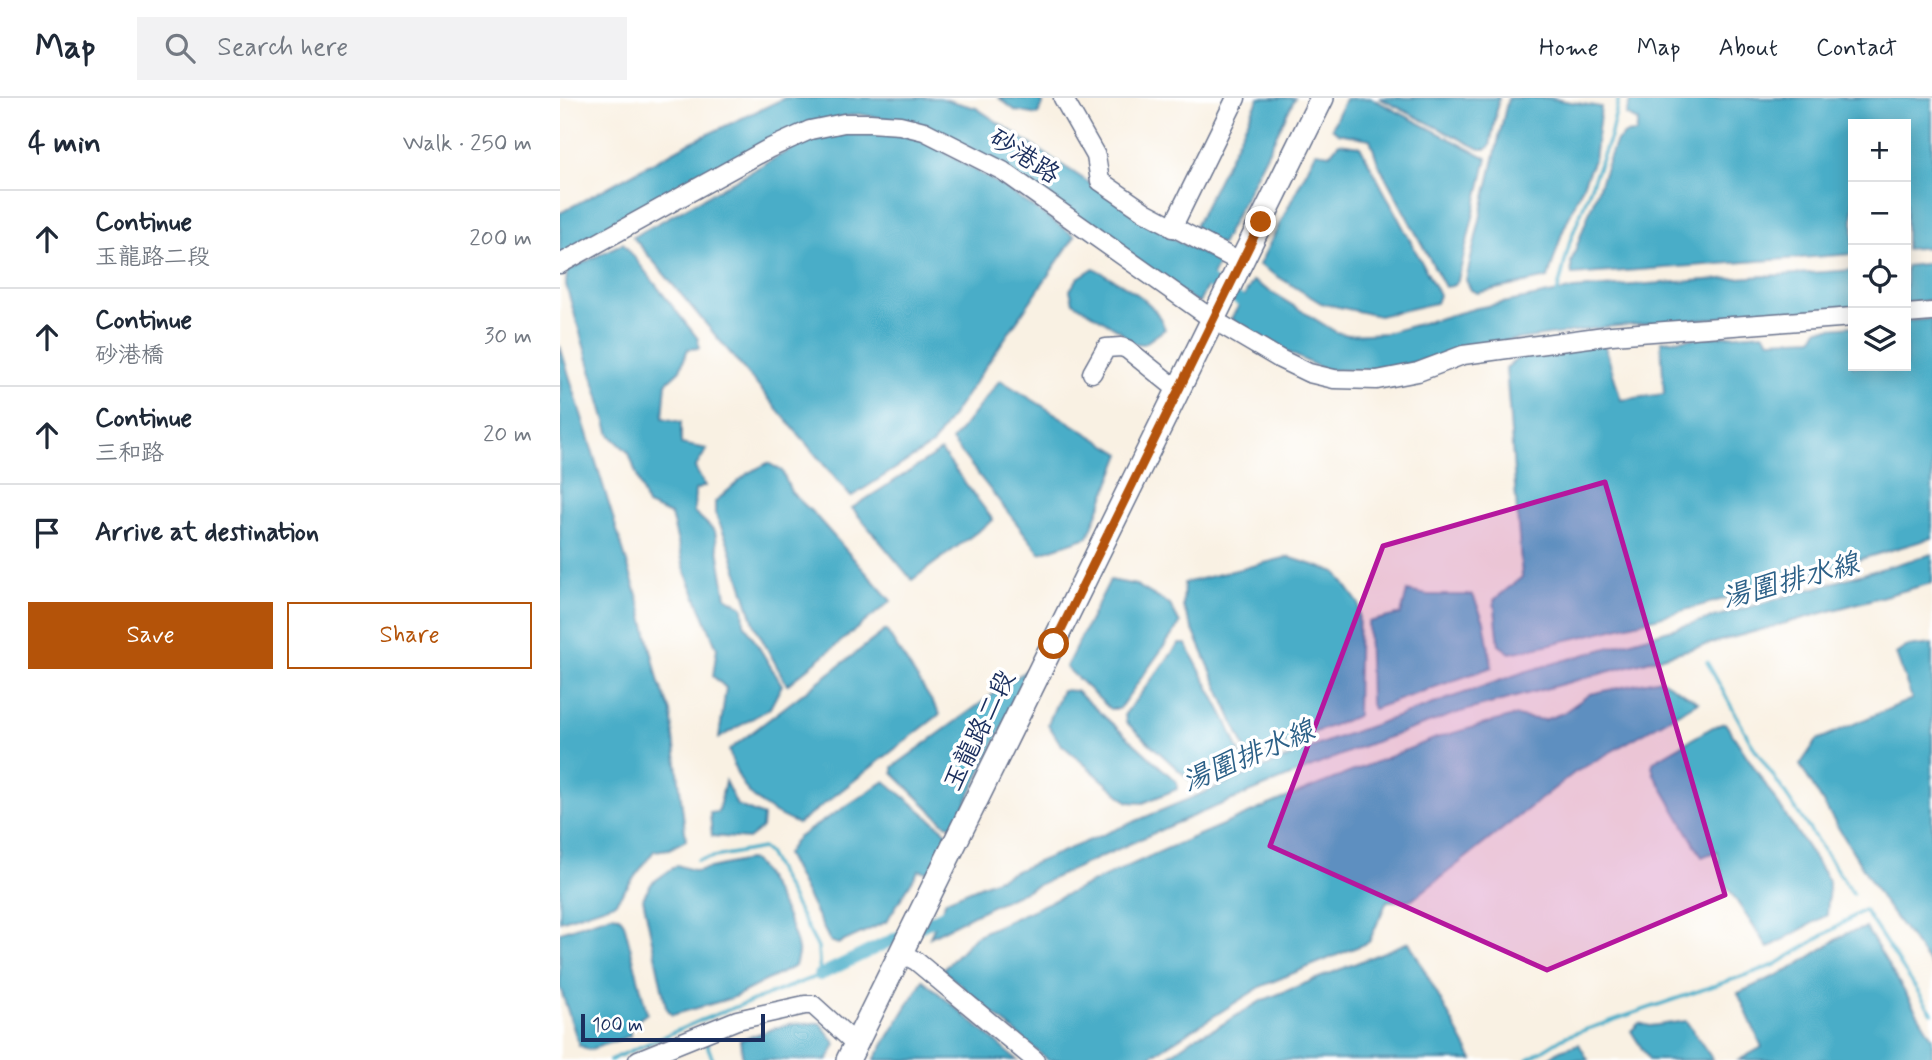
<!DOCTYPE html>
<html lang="en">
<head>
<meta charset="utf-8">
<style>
	:root { --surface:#fff; --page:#f2f2f3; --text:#1f2937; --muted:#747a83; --line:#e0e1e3; --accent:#b45309 }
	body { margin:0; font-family:Mynerve,"LXGW WenKai TC",sans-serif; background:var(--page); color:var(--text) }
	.controls { position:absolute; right:21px; top:21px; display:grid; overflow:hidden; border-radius:0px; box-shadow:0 4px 18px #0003 }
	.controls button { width:63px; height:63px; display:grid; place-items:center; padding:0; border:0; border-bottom:2px solid var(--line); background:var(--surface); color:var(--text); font:35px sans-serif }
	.scale { position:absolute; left:21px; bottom:18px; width:184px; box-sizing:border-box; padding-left:7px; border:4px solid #1b2f5e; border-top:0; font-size:19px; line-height:24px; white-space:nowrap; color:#1b2f5e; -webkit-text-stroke:5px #fff; paint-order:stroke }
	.stop { position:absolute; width:21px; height:21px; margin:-16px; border:5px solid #b45309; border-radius:50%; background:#fff }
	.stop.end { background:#b45309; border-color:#fff; box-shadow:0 2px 7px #0008 }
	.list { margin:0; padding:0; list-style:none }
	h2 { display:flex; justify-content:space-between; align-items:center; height:91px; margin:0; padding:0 28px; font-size:30px }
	h2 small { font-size:23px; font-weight:400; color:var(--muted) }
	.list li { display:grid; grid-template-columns:46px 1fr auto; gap:21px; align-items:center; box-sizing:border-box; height:98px; padding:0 28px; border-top:2px solid var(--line) }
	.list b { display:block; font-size:26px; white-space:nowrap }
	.list p { margin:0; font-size:23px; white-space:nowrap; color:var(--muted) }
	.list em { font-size:23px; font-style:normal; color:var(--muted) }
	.actions { display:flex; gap:14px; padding:21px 28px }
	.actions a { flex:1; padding:16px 0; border:2px solid var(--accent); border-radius:0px; text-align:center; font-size:24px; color:var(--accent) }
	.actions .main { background:var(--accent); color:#fff }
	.icon { flex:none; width:38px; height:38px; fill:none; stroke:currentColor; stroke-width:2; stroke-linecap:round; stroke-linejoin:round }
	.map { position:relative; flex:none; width:1372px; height:962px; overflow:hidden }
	header { display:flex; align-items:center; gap:42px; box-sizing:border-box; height:98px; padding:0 35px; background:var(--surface); border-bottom:2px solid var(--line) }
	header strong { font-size:33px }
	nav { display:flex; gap:38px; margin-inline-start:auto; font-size:24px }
	.search { width:490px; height:63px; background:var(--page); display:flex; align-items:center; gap:18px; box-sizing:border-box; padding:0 24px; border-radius:0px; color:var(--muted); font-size:26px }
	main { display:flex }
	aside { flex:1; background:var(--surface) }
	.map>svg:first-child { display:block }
</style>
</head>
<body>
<header>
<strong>Map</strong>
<div class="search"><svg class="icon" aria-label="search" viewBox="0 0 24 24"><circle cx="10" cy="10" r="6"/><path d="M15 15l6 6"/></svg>Search here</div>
<nav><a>Home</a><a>Map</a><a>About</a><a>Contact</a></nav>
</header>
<main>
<aside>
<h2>4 min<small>Walk · 250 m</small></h2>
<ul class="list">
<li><svg class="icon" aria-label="ahead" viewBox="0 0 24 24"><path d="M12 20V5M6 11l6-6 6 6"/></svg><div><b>Continue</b><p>玉龍路二段</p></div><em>200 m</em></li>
<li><svg class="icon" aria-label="ahead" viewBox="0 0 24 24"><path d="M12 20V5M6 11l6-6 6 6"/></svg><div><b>Continue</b><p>砂港橋</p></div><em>30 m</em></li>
<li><svg class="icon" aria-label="ahead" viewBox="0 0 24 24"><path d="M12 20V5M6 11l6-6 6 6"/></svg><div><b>Continue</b><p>三和路</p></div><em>20 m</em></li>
<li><svg class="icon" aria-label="arrive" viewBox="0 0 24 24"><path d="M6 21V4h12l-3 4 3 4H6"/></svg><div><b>Arrive at destination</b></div></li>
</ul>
<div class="actions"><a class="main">Save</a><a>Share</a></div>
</aside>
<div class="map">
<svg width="1372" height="962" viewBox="0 0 1372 962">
	<rect width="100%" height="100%" fill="#fff"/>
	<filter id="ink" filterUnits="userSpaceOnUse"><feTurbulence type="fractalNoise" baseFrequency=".0143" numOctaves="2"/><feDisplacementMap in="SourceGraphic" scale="14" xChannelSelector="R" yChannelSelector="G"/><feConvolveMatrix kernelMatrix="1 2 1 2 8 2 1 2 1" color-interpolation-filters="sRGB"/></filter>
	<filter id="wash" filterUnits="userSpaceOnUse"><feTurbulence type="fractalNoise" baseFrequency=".00686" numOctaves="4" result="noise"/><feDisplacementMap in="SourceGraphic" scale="28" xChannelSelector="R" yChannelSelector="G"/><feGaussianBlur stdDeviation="1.57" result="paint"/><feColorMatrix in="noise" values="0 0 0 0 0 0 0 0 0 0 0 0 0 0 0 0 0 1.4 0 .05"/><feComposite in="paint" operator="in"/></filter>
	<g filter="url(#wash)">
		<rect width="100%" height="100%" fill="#f9f1e3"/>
		<g fill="#49adc8" stroke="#326e93" stroke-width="2">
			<path d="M225,0H380L416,10L619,144L659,164L639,205L352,25L298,16L250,25L0,158V115L125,47Z"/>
			<path d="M439,0H481L483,6L478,17L456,13Z"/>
			<path d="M699,0H735L661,147L633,132Z"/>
			<path d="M811,0L927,60L898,182L892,188L885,189L818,65L810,41L778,35L772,30L785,1Z"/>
			<path d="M819,0H939L930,48L926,51H920Z"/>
			<path d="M948,0H988L1041,9L1034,62L1002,135L988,180L917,195L911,192L906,182Z"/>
			<path d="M1071,0H1372V149L1346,151V26H1293V156L1012,177L1011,164L1055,45L1065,36L1076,35L1078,23L1066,17Z"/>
			<path d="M284,35H325L362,41L440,87L515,138L372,347L291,399L73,139L246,43Z"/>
			<path d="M779,45L800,48L879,197L876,205L819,218L761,205L699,167L756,54L770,56Z"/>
			<path d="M63,145L138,241L139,250L128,251L120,272L106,285L103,320L121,324V346L147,351L135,370L145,388L135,392L134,414L155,433L166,499L183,509L184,525L222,587L210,610L159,640L166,590L153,578L157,550L125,473L111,417L87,407L69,355L50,337L6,187L7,173Z"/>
			<path d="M1372,165V202L1346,205V168Z"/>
			<path d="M534,170C560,186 595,200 605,231L584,246L572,245L560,233L513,204L510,192L518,180Z"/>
			<path d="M1293,172V209L1046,229L918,247L825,272H765L700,241L671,221L693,183L776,234L788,237L826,235L917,210L1014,191Z"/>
			<path d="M1372,221V440C1232,481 1093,525 950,555L939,547L934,502L962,479L946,270L962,257L1044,245L1061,302L1104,296L1101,243L1203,235L1209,242L1253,240L1258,231L1293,228V268H1346V223Z"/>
			<path d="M0,248L81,510L99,585L111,614L126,742L109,751L94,753L55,805L0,823Z"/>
			<path d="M440,282L561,356L528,439L480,455L392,343Z"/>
			<path d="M381,353L433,422L352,482L292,410Z"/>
			<path d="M208,365L222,373L231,394L255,417L331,503L227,587L195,528L169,447L155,415V404L188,375Z"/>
			<path d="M1372,456V485L897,615L798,650L614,726L429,809L370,839L386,802L768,643L964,574Z"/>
			<path d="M728,459L776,474L799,506L797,618L689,660L623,509L624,485Z"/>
			<path d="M550,482L576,487L610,507L620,526L559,611H550L506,569Z"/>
			<path d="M847,493L868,497H913L924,523L932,569L813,611L810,603L808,524L841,516Z"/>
			<path d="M326,532L380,616L238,726C198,709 180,694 169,652Z"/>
			<path d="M619,546H626L667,624L682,660C671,674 653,686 634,686L566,624L565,616Z"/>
			<path d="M1372,546V869L1323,803L1240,667L1257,642L1352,601L1336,556L1346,549Z"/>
			<path d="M472,568L395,728L385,726L333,675V669Z"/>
			<path d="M1100,581L1138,604L1014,675L852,802L827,803L809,844L702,888L584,962H488L383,872L415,838L606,751L716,704L876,640L953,618L984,622L1003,615L1030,596Z"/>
			<path d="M502,592L516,593L617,684V691L583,705L568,704L500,645L488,626Z"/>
			<path d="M1165,625L1269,783L1267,817L1208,850L1164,784L1157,753L1142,759L1094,676L1092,668L1094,663L1153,629Z"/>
			<path d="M165,683L177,707L203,718L202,730L188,741L152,738L150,715L158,714Z"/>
			<path d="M325,683L389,736L372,775L359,772L326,824L278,846L270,843L226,756L237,740Z"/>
			<path d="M187,762L194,763C210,782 234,828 238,852C239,857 236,863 235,868L172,900L112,917L106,909L83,800L92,785L117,767L136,773Z"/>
			<path d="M51,817L59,818L64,825L87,915L70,928V938L29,952L19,947L0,889V834Z"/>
			<path d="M1306,830L1372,939V962H1179L1202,949L1178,895L1231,871L1287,835Z"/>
			<path d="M849,844L913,962H602L637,938L656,930L701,903Z"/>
			<path d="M363,882L457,962H314Z"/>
			<path d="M1126,923L1153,962H1089L1071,933L1079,925L1090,928Z"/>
			<path d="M260,925L276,946L268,962H183L180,942L228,926Z"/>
			<path d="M1019,946L1028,962H986L1000,952Z"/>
		</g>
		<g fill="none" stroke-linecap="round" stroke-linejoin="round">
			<g stroke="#49adc8" stroke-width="3.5">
				<path d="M996,200L1010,143L1050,39L1059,0"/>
				<path d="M1147,564L1193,648L1293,796"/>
				<path d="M1305,813L1372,915"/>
				<path d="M146,944L153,962"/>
				<path d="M50,962L139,923L260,877L258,850L208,755L202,750L138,762"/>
				<path d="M967,962L1004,939L1215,867L1304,812"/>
			</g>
			<g stroke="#49adc8" stroke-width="12">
				<path d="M639,177L695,212"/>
				<path d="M260,877L392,813"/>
			</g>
		</g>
	</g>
	<g filter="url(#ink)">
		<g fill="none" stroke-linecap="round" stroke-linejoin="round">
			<defs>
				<g id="minor">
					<path d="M503,0L536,58L540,83L585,114L680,164"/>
					<path d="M612,130L676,0"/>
					<path d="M0,166L208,51L250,32L284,25H310L340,27L364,33L443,73L652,221L720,261L749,275L774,281L817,282L858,274L903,257L1052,237L1293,219"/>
					<path d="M1346,216L1372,214"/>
					<path d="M532,275L546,250L561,249L567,251L618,292"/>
					<path d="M341,855L356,863L475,962"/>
					<path d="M78,962L177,922L245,907H253L296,946"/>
				</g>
				<path id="major" d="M288,962L762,0"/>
			</defs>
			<use href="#minor" stroke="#69738d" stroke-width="21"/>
			<use href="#major" stroke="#69738d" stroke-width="26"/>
			<use href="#minor" stroke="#fff" stroke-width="18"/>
			<use href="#major" stroke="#fff" stroke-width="23"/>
		</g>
	</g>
	<g fill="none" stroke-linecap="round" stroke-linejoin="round" filter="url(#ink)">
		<path stroke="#b45309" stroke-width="9" d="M494,546L701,124"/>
	</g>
	<path fill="#b5179e" fill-opacity="0.2" stroke="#b5179e" stroke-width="5" stroke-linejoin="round" d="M1045,384L1165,797L987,872L710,748L823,448Z"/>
	<g text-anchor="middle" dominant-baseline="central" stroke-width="7" stroke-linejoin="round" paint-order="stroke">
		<g font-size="26" fill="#1b2f5e" stroke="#fff">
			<text transform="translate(464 59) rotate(33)">砂港路</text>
			<text transform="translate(420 633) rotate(-64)">玉龍路二段</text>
		</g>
		<g font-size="28" font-style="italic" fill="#2d6188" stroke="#fff">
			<text transform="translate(1231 484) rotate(-15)">湯圍排水線</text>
			<text transform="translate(689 659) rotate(-23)">湯圍排水線</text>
		</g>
	</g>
</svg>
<div class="controls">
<button>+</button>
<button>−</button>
<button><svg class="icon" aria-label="locate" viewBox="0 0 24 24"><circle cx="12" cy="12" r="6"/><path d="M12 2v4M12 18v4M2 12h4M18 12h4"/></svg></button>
<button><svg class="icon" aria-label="layers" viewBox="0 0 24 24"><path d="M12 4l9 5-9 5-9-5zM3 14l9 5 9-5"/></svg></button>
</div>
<div class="scale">100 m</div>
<div class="stop" style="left:494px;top:546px"></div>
<div class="stop end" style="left:701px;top:124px"></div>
</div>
</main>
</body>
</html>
